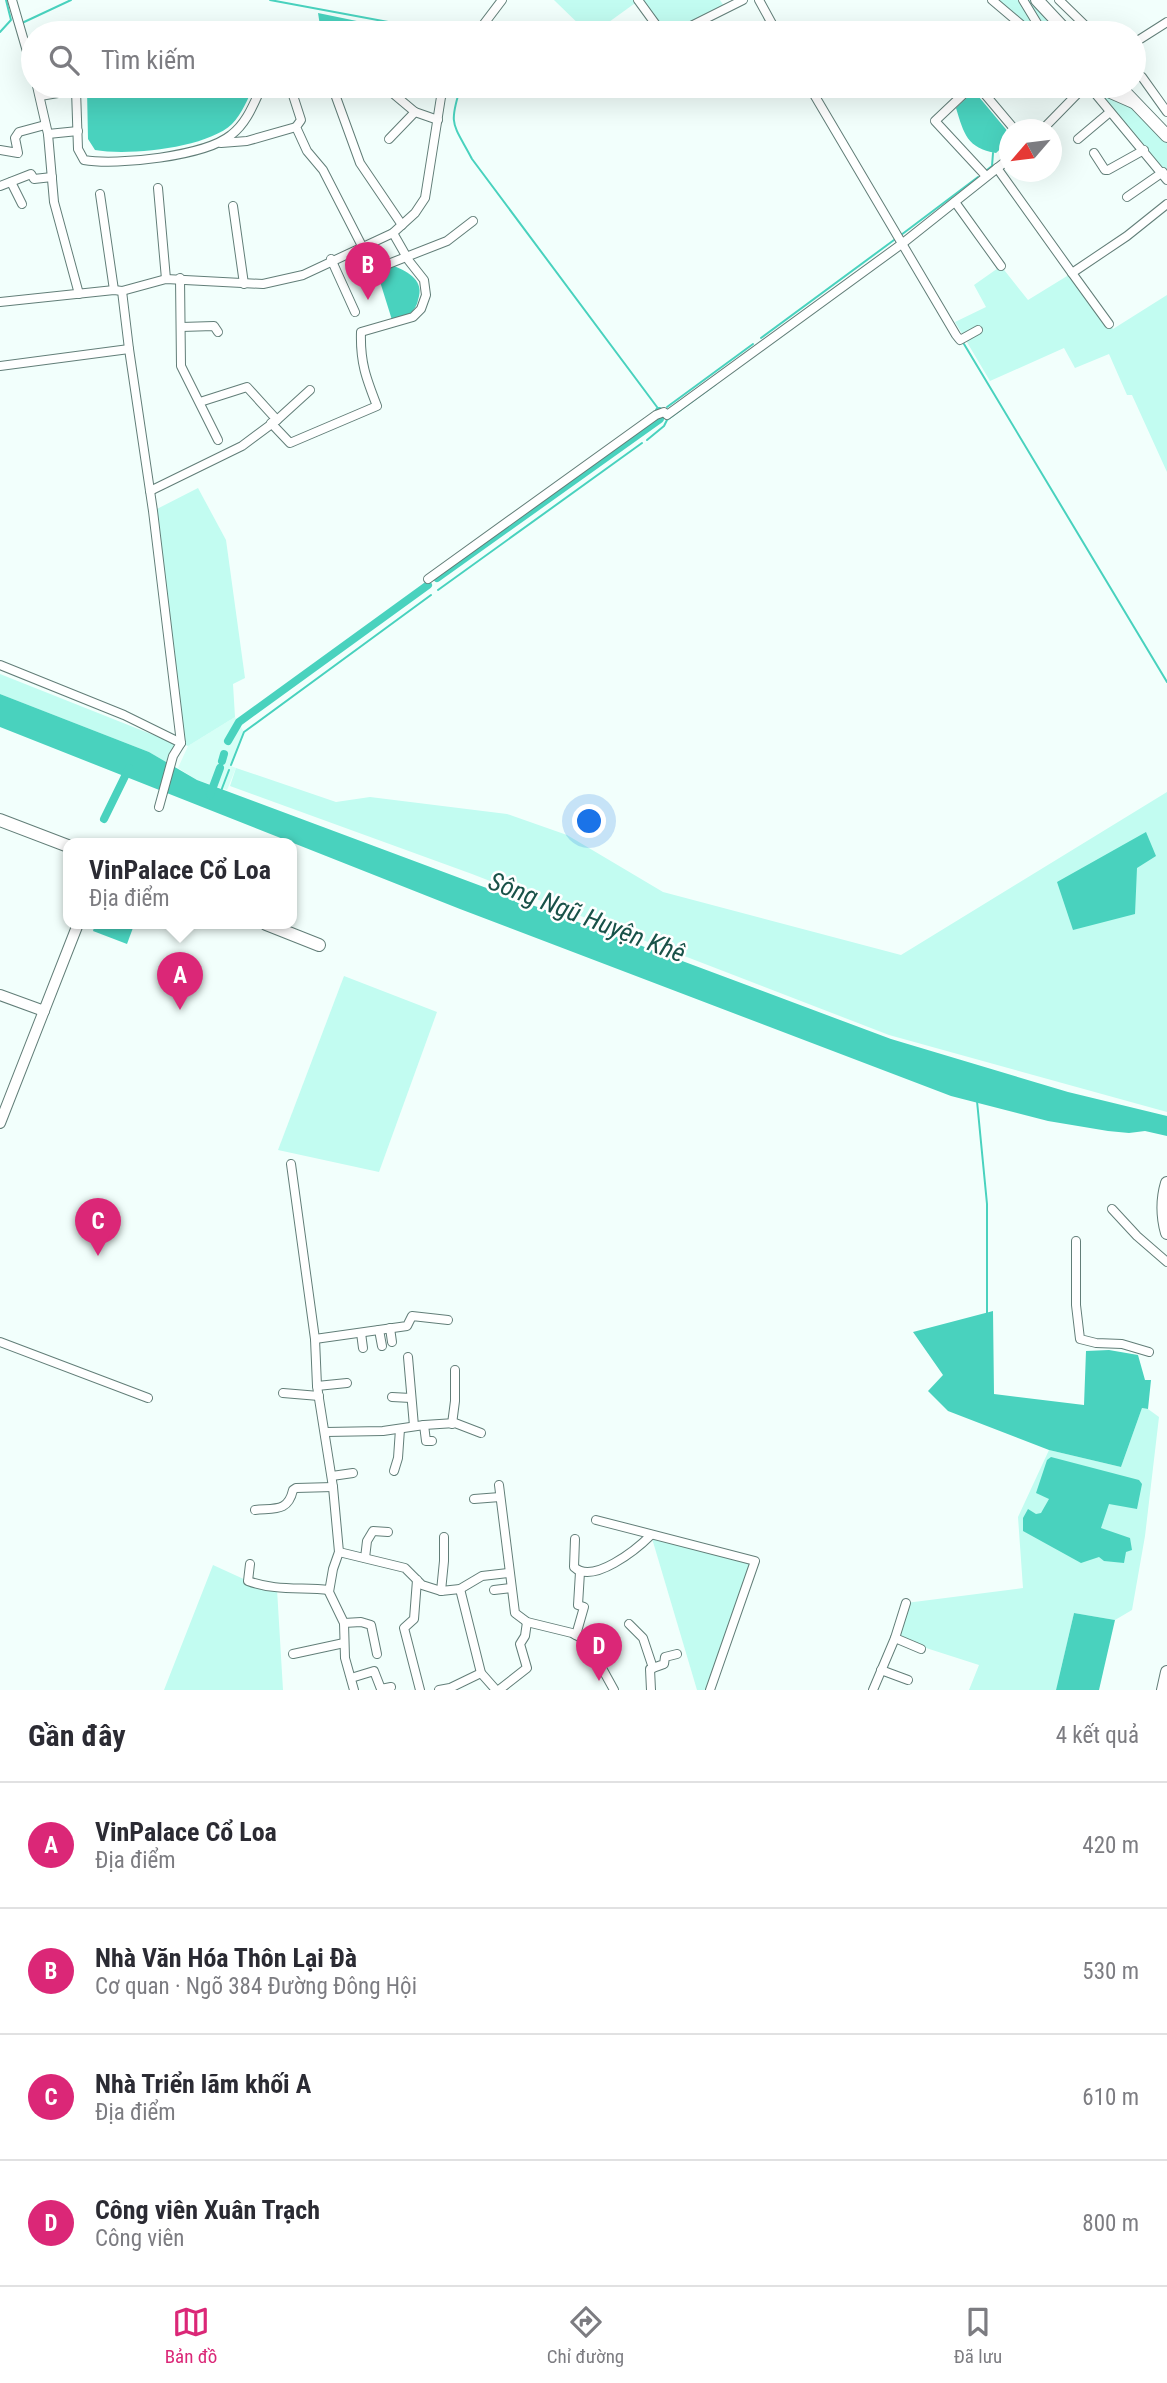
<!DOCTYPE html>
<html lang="vi">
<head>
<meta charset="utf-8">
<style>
	:root { --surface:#fff; --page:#f2f2f3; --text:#2b2b33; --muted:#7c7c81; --line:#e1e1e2; --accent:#db2777 }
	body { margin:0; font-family:"Roboto Condensed",sans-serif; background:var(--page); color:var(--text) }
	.compass { position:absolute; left:999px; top:119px; width:63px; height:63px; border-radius:50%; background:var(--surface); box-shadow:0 7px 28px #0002; rotate:242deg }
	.you { position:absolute; left:590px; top:822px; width:24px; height:24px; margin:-18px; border:5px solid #fff; border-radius:50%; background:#1a73e8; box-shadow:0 0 0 10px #1a73e833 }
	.badge { display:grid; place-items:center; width:46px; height:46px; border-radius:50%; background:var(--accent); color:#fff; font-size:23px; font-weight:700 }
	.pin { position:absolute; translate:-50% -58px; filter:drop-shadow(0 2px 4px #0008) }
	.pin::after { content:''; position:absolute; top:37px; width:24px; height:21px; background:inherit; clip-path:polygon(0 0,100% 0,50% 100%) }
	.popup { position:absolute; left:63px; top:838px; width:234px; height:91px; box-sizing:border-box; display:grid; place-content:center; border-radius:14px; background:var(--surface); filter:drop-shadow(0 2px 5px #0005); font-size:23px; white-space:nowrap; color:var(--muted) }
	.popup b { font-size:26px; color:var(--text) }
	.popup::after { content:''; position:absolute; left:50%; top:100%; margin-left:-14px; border:14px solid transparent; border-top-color:var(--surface) }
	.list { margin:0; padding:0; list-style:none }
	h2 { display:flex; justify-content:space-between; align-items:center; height:91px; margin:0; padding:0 28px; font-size:30px }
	h2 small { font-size:23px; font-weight:400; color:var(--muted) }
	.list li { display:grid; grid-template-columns:46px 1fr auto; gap:21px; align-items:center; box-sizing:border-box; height:126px; padding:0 28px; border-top:2px solid var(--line) }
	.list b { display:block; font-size:26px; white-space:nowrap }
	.list p { margin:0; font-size:23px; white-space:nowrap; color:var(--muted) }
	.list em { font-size:23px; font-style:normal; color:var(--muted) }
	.icon { flex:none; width:38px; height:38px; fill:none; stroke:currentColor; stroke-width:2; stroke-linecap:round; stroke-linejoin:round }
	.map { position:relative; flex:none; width:1167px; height:1690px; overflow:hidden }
	.search { position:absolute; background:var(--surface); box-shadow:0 7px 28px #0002; left:21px; right:21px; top:21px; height:77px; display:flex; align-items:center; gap:18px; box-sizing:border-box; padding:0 24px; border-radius:38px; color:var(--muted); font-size:26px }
	.sheet { height:595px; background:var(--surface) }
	nav { display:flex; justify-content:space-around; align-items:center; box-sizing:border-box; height:98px; border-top:2px solid var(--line); background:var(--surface); font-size:19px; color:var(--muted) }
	nav a { display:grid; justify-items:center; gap:4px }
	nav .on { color:var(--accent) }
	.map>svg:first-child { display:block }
</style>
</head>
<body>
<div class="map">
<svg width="1167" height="1690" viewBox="0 0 1167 1690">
	<rect width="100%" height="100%" fill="#f2fffc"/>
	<path fill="#d6fff6" d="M235,717L244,732L231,766L236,768L227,790L197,780L178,768L188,746Z"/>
	<g fill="#c2fcf1">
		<path d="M554,0H720L725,8L673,33H663L638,1L602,27L588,33Z"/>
		<path d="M992,0H1037L1068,33H1031Z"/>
		<path d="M1089,86H1119L1167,136V182Z"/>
		<path d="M1001,266L1028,300L1072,273L1113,329L1167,295V472L1132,395H1127L1109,354L1075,368L1064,348L990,381L955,322L986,307L974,285Z"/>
		<path d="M198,488L226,540L245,678L233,684L235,717L188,746L181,743L153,511Z"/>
		<path d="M0,674L176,744L166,762L149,752L0,694Z"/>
		<path d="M236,768L336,802L370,797L507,814L567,835L663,892L901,955L1167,792V1112L889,1035L472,874L230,786Z"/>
		<path d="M344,976L437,1012L379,1172L278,1150Z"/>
		<path d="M1142,1408L1148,1409L1159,1417L1145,1536L1132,1610L1115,1620L1074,1613L1056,1690H969L979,1665L895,1638L906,1603L1023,1588L1018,1517L1049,1450L1121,1467Z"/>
		<path d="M651,1535L755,1561L710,1690H697Z"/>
		<path d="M213,1565L248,1581L277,1589L283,1690H164Z"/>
	</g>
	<g fill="#49d2be">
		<path d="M318,13L415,33L321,32Z"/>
		<path d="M93,86H254C248,98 242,114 232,124C207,148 129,156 95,150L88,139L87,90Z"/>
		<path d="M974,91L1009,133V141L996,153C967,148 964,134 956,108Z"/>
		<path d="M394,266C409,272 425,281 418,300C417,305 414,311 409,314C405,317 397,319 392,320L377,272Z"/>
		<path d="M0,694L149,752L197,780L891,1039L1068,1092L1167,1116V1136L1145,1131L1129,1133L1108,1131L1048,1121L951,1096L460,909L0,727Z"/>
		<path d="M1146,832L1156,856L1137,868L1135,914L1073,930L1057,882Z"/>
		<path d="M95,924H131L134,925L127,944L93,931Z"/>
		<path d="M993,1311L994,1394L1084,1405L1086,1351L1109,1350L1138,1355L1145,1380H1151L1148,1409L1142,1408L1121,1467L1049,1450L948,1411L928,1391L943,1375L913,1332Z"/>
		<path d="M1051,1457L1139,1480L1142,1484L1137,1509L1109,1504L1101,1528L1130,1538L1132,1550L1126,1552L1124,1563L1104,1561L1099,1557L1081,1563L1023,1531V1518L1028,1509L1036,1514L1041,1513L1049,1499L1036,1493L1047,1460Z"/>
		<path d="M1074,1613L1115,1620L1099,1690H1056Z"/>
	</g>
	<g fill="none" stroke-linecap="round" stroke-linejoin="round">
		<g stroke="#49d2be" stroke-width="2">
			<path d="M270,0L442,32"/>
			<path d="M22,23L71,0"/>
			<path d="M0,32L11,20L6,0"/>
			<path d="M461,86C448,126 453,123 472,159L660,411"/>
			<path d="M987,170L992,166L993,153"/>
			<path d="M901,235L978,177"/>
			<path d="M761,338L894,240"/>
			<path d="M964,344L1167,682"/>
			<path d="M667,407L753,344"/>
			<path d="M647,440L664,426L667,420L716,384"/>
			<path d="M438,590L642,443"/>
			<path d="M231,765L244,732L431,595"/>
			<path d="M221,791L229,770"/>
			<path d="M977,1101L987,1204V1313"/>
		</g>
		<g stroke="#49d2be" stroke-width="8">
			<path d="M437,578L660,419L659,411"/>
			<path d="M228,741L239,722L428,585"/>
			<path d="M222,761L224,754"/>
			<path d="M210,795L220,768"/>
			<path d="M104,819L129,768"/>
		</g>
		<defs>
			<g id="street">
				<path d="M12,0L33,72"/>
				<path d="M638,0L662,33"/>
				<path d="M759,0L777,33"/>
				<path d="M992,0L1031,33"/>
				<path d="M1023,0L1043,33"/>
				<path d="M1059,0L1093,33"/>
				<path d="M477,33L502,0"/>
				<path d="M677,33L743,0"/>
				<path d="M1134,43L1167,22"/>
				<path d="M1134,71L1142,77L1167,112"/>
				<path d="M37,86L48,134L54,202L79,294"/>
				<path d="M290,86L301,120L296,127L307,151L323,170L362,246"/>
				<path d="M332,86L360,163L402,225"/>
				<path d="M384,86L415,112L438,120"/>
				<path d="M809,86L956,335L960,340L978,330"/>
				<path d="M972,86L935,121L986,176"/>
				<path d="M978,86L1015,130"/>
				<path d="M1089,86L1167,180"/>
				<path d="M1092,86L1133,104"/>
				<path d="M40,96L76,90L78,149L84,160C117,166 205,156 231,135C247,123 254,103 262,86"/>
				<path d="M1042,130L1085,86"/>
				<path d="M48,134L78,131"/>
				<path d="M389,139L415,112"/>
				<path d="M1078,139L1110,112"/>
				<path d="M221,143L247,141L296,127"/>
				<path d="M0,150L18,153L15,138L19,132L45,125"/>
				<path d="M1094,153L1105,170H1108L1144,150"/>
				<path d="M997,168L1072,273L1127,236L1167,204"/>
				<path d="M11,182L22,204"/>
				<path d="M0,186L31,174L34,179L52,177"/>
				<path d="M158,188L166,279"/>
				<path d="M100,194L114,290"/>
				<path d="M1127,197L1163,172"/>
				<path d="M955,202L1001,266"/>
				<path d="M233,206L244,284"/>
				<path d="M331,259L355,312"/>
				<path d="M378,268L447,241L473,221"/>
				<path d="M1072,273L1109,324"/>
				<path d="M180,278L181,366L218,440"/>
				<path d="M122,291L129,349L153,511L181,743L173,756L159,807"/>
				<path d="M0,302L114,290L122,291L166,279L263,284L303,275L393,233L415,213L425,198L441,97L447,86"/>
				<path d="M181,327L214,326L218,332"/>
				<path d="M0,366L129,349"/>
				<path d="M200,402L247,387L277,420"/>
				<path d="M271,423L290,443L377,406C366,378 360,362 361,332L413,317L421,309L426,295L424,280L409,261L393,233"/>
				<path d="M150,491L242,446L277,420L310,390"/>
				<path d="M428,579L656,415L664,412L667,415L903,243L1010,158"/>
				<path d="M0,665L124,715L181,743"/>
				<path d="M291,1164L315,1339L317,1386L333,1487L339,1552L333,1569L329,1592L344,1623L345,1658L354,1690"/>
				<path d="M1112,1209L1137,1236L1167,1262"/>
				<path d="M1076,1241V1305L1080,1339L1096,1343L1122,1344L1149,1352"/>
				<path d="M390,1328L392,1342"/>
				<path d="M379,1330L382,1346"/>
				<path d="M361,1333L363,1348"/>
				<path d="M315,1339L407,1326L412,1316L448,1320"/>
				<path d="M0,1342L148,1398"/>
				<path d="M408,1357L414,1426"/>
				<path d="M317,1386L347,1383"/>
				<path d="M283,1393L319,1396"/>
				<path d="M392,1397L411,1398"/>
				<path d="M452,1424L455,1401V1370"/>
				<path d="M424,1425L426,1441H432"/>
				<path d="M326,1432L383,1431L424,1425L455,1423L481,1433"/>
				<path d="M394,1471L398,1458L400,1429"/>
				<path d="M332,1476L353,1473"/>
				<path d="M499,1485L515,1613L527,1622L572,1633L587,1641L614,1690"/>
				<path d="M474,1499L500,1497"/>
				<path d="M255,1510C275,1508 288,1512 293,1490L296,1488L333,1487"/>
				<path d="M596,1520L755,1561L710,1690"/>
				<path d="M575,1539L574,1567C593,1585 637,1549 651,1535"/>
				<path d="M339,1552L405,1568L422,1585L441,1591L460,1589L482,1576L508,1573"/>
				<path d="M365,1558L367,1541L373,1531L388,1532"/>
				<path d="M250,1564L248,1581C275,1591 301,1587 329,1590"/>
				<path d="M417,1580L414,1619L404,1628L420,1690"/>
				<path d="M460,1589L481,1673L496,1690"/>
				<path d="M494,1590L511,1588"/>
				<path d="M441,1591L444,1561V1537"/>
				<path d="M344,1623L361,1622L371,1625L377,1654"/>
				<path d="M629,1624L643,1638L653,1668"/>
				<path d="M576,1635L584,1607L578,1605L580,1572"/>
				<path d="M895,1638L921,1649"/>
				<path d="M293,1654L344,1643"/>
				<path d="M881,1670L908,1680"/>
				<path d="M351,1678L374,1671L381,1689L391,1687"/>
				<path d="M439,1690L450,1688L481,1673"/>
				<path d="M499,1690L527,1668L520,1644L525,1636L527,1622"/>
				<path d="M651,1690L650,1669L664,1664L665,1657L677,1654"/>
				<path d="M873,1690L895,1638L906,1603"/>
			</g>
			<g id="secondary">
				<path d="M0,995L44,1011"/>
				<path d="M0,1123L78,924"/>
			</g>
			<g id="primary">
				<path d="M1037,0L1068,33"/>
				<path d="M1119,86L1167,136"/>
				<path d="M0,820L68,846"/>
				<path d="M266,924L319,945"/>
				<path d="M1167,1183C1162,1200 1162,1215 1167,1233"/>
				<path d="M1163,1690L1167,1672"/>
			</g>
		</defs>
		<use href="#street" stroke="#627e78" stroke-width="10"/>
		<use href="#secondary" stroke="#627e78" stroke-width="12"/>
		<use href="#primary" stroke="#627e78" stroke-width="14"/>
		<use href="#street" stroke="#fff" stroke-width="8"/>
		<use href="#secondary" stroke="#fff" stroke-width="10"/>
		<use href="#primary" stroke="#fff" stroke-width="12"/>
	</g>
	<g text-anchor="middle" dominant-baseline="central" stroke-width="5" stroke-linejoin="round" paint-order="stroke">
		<g font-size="26" font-style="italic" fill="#195249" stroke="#fff">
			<text transform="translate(587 917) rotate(21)">Sông Ngũ Huyện Khê</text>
		</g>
	</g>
</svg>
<svg class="compass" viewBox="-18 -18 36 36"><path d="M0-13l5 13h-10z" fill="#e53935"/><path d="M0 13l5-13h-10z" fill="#7c7c81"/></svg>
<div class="you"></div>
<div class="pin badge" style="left:180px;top:1010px">A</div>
<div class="popup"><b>VinPalace Cổ Loa</b>Địa điểm</div>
<div class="pin badge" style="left:368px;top:300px">B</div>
<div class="pin badge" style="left:98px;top:1256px">C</div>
<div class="pin badge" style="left:599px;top:1681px">D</div>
<div class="search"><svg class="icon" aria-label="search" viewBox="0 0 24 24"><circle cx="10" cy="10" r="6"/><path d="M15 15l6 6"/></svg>Tìm kiếm</div>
</div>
<section class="sheet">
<h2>Gần đây<small>4 kết quả</small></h2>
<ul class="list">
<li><span class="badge">A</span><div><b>VinPalace Cổ Loa</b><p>Địa điểm</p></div><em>420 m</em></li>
<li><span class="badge">B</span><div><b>Nhà Văn Hóa Thôn Lại Đà</b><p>Cơ quan · Ngõ 384 Đường Đông Hội</p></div><em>530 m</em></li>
<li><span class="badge">C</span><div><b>Nhà Triển lãm khối A</b><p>Địa điểm</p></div><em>610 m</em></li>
<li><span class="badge">D</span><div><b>Công viên Xuân Trạch</b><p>Công viên</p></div><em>800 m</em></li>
</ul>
</section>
<nav>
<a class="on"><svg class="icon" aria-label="map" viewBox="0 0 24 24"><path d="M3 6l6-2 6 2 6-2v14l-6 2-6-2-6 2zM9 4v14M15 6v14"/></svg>Bản đồ</a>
<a><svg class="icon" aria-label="directions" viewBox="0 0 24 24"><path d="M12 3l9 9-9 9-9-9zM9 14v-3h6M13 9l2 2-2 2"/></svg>Chỉ đường</a>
<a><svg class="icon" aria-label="saved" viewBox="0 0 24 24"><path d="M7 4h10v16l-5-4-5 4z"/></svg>Đã lưu</a>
</nav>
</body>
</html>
